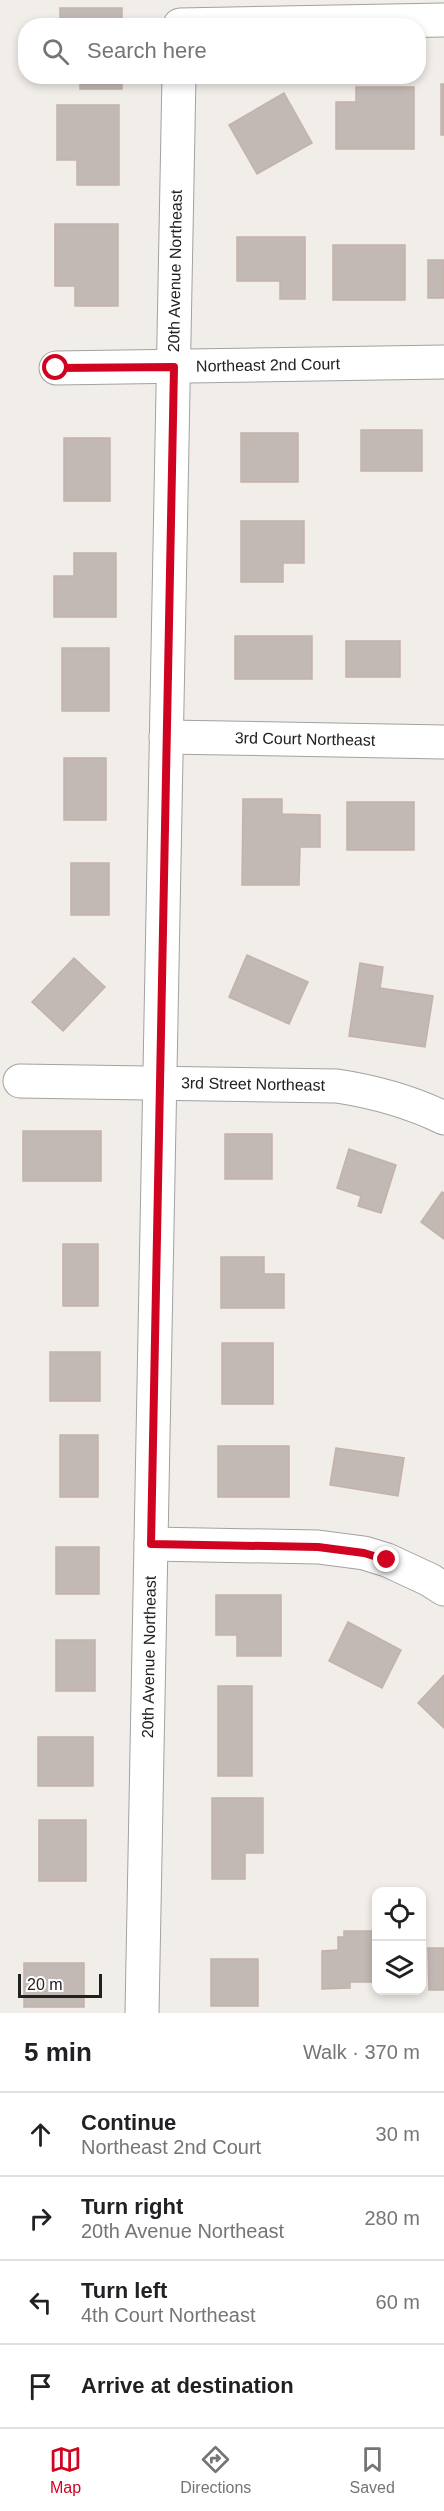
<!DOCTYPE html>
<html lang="en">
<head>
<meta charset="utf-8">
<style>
	:root { --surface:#fff; --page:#f6f6f6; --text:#202124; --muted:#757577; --line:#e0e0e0; --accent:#d00320 }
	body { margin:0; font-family:Arial,sans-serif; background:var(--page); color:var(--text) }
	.controls { position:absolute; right:18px; bottom:18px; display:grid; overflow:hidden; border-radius:12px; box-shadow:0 3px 9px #0003 }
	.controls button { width:54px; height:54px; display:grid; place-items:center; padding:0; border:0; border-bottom:2px solid var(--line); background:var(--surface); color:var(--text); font:30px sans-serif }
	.scale { position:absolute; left:18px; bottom:15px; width:84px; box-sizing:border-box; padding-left:6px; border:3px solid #212121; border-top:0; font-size:16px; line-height:21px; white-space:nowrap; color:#212121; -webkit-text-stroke:4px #fff; paint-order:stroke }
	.stop { position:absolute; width:18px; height:18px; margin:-14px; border:4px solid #d00320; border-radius:50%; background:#fff }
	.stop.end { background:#d00320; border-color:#fff; box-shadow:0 2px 6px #0008 }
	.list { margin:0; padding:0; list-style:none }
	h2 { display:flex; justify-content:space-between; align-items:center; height:78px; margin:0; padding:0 24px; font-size:26px }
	h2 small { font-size:20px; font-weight:400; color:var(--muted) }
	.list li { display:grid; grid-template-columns:39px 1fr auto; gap:18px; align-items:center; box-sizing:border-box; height:84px; padding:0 24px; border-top:2px solid var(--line) }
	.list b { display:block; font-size:22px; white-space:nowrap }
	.list p { margin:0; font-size:20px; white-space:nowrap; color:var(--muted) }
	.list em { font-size:20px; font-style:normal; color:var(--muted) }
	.icon { flex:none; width:33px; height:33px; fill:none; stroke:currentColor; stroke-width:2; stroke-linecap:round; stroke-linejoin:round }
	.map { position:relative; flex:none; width:444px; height:2013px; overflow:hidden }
	.search { position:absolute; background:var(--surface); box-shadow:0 3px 9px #0003; left:18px; right:18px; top:18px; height:66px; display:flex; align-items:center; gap:15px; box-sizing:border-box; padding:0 21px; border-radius:24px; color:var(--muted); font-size:22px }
	.sheet { height:414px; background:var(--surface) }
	nav { display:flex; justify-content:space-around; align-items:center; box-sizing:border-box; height:84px; border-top:2px solid var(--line); background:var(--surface); font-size:16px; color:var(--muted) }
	nav a { display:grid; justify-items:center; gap:3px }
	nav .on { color:var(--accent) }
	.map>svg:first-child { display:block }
</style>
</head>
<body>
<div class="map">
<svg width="444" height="2013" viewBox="0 0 444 2013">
	<rect width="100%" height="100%" fill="#f1ede8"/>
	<g fill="#c2b8b4" stroke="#c3b2aa" stroke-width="1.5">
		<rect x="60" y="8" width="62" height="18"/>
		<rect x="80" y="76" width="42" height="13"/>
		<rect x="441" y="84" width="3" height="51"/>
		<path d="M356,87H414V149H336V102H356Z"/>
		<path d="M284,93L312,143L257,174L229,125Z"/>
		<path d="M57,105H119V185H77V160H57Z"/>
		<path d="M55,224H118V306H75V286H55Z"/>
		<path d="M237,237H305V299H280V281H237Z"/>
		<rect x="333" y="245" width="72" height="55"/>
		<rect x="428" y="260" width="16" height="38"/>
		<rect x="361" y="430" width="61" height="41"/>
		<rect x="241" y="433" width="57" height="49"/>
		<rect x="64" y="438" width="46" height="63"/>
		<path d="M241,521H304V563H283V582H241Z"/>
		<path d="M74,553H116V617H54V576H74Z"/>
		<rect x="235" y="636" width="77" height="43"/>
		<rect x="346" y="641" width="54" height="36"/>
		<rect x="62" y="648" width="47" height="63"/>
		<rect x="64" y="758" width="42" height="62"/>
		<path d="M243,799H282V814L320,815V847H300L299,885H242Z"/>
		<rect x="347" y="802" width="67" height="48"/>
		<rect x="71" y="863" width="38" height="52"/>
		<path d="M247,955L308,982L289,1024L229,997Z"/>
		<path d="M74,958L105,987L63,1031L32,1002Z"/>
		<path d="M360,963L383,967L380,988L433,996L425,1047L349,1036Z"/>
		<rect x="23" y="1131" width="78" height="50"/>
		<rect x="225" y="1134" width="47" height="45"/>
		<path d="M349,1149L396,1165L381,1213L358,1206L361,1196L337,1188Z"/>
		<path d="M442,1192L444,1193V1239L421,1222Z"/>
		<rect x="63" y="1244" width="35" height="62"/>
		<path d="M221,1257H264V1274H284V1308H221Z"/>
		<rect x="222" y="1343" width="51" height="61"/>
		<rect x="50" y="1352" width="50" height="49"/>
		<rect x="60" y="1435" width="38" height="62"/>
		<rect x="218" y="1446" width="71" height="51"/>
		<path d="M336,1448L404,1458L398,1496L330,1485Z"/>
		<rect x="56" y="1547" width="43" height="47"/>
		<path d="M216,1595H281V1656H237V1635H216Z"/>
		<path d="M348,1622L401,1650L382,1688L329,1661Z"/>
		<rect x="56" y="1640" width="39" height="51"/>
		<path d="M444,1675V1728L418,1703Z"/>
		<rect x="218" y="1686" width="34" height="90"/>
		<rect x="38" y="1737" width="55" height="49"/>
		<path d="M212,1798H263V1853H245V1879H212Z"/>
		<rect x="39" y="1820" width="47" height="61"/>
		<path d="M344,1931H376V1982H350V1988L322,1989V1951L338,1950V1937H344Z"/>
		<path d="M428,1948H444V1990H429Z"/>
		<rect x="211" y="1959" width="47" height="47"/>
		<rect x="24" y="1963" width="60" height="44"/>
	</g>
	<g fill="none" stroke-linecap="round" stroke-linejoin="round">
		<defs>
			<g id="street">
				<path d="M180,25L444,20"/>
				<path d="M56,368L444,362"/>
				<path d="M166,737L444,742"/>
				<path d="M20,1081L337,1086C376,1092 409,1101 444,1118"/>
				<path d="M151,1544L318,1547L364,1553L387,1560L430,1580L444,1589"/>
				<path d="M142,2013L179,76"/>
			</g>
		</defs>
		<use href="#street" stroke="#a2a2a2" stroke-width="35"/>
		<use href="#street" stroke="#fff" stroke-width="33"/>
	</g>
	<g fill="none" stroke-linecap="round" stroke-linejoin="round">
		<path stroke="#d00320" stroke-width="8" d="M56,368L174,367L151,1544L318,1547L364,1553L387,1560"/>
	</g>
	<g text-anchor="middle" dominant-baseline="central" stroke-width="4.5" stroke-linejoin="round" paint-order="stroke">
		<g font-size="16" fill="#212121" stroke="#fff">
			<text transform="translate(175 271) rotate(-89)">20th Avenue Northeast</text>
			<text transform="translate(268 365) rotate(-1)">Northeast 2nd Court</text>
			<text transform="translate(305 739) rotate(1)">3rd Court Northeast</text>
			<text transform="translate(253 1084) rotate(1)">3rd Street Northeast</text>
			<text transform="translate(149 1657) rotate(-89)">20th Avenue Northeast</text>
		</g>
	</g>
</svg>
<div class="controls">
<button><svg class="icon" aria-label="locate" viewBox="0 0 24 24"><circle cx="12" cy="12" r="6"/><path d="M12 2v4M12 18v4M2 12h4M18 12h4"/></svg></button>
<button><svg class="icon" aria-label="layers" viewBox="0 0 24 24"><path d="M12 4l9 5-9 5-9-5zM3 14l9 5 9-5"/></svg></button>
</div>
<div class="scale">20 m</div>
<div class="stop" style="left:56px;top:368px"></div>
<div class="stop end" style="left:387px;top:1560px"></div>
<div class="search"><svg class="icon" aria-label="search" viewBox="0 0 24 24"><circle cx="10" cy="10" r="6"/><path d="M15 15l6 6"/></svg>Search here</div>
</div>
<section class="sheet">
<h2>5 min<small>Walk · 370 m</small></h2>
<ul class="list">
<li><svg class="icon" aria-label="ahead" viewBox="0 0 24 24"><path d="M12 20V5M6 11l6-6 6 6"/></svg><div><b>Continue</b><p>Northeast 2nd Court</p></div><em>30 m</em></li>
<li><svg class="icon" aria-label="right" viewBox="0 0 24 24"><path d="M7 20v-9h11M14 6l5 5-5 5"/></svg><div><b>Turn right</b><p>20th Avenue Northeast</p></div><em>280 m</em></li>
<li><svg class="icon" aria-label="left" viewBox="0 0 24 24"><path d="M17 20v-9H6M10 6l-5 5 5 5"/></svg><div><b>Turn left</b><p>4th Court Northeast</p></div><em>60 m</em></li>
<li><svg class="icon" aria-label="arrive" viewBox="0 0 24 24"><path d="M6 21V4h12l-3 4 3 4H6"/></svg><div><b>Arrive at destination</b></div></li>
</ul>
</section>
<nav>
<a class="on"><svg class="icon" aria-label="map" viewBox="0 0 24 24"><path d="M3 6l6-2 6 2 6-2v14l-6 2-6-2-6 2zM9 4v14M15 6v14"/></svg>Map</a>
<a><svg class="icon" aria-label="directions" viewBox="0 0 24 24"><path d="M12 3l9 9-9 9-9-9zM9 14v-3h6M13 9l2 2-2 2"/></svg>Directions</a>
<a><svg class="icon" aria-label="saved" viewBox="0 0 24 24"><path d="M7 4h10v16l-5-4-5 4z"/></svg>Saved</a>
</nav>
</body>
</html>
